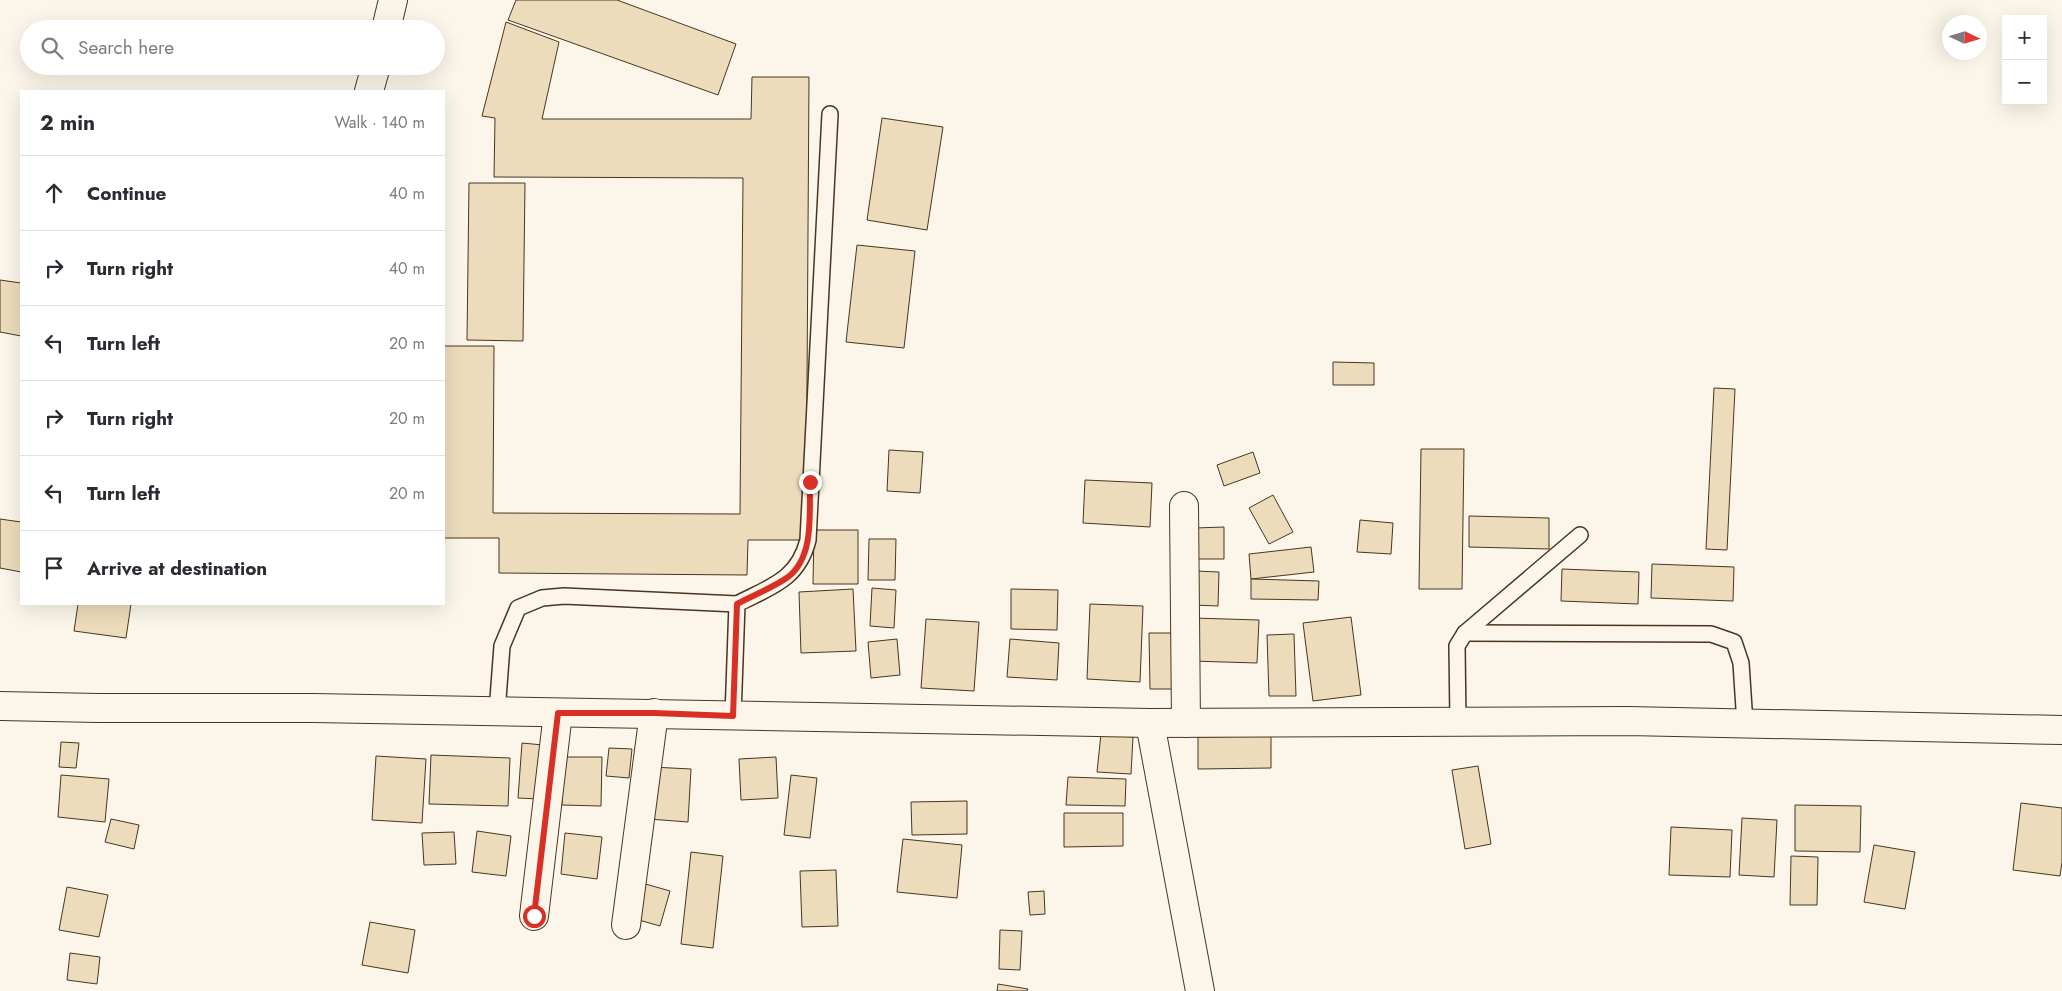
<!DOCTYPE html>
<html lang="en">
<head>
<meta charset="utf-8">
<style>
	:root { --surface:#fff; --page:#f7f7f7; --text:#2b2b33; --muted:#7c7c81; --line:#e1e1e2 }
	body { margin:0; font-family:Jost,sans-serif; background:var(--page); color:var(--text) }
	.controls { position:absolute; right:15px; top:15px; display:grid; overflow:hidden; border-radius:0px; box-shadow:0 5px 20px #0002 }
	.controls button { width:45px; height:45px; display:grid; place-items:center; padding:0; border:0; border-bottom:1px solid var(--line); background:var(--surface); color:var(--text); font:25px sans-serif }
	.compass { position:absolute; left:1942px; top:15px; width:45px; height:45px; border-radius:50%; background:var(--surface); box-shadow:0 5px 20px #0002; rotate:94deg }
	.stop { position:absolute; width:15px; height:15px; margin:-11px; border:4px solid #d93025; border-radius:50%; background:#fff }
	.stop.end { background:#d93025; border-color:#fff; box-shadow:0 1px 5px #0008 }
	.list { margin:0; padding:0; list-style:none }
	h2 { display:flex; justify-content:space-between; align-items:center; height:65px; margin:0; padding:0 20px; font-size:21px }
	h2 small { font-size:16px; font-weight:400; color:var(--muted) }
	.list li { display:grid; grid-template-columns:32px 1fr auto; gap:15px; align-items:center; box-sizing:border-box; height:75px; padding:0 20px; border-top:1px solid var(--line) }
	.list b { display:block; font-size:19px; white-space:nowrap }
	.list em { font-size:16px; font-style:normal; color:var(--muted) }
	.icon { flex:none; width:28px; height:28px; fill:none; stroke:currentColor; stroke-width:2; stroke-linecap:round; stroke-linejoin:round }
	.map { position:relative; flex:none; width:2062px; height:991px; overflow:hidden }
	.search { position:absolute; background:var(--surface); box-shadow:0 5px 20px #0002; left:20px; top:20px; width:425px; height:55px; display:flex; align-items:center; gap:12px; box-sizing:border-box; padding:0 18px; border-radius:28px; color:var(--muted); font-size:19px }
	.panel { position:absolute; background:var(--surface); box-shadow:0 5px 20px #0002; left:20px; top:90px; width:425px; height:515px; border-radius:0px }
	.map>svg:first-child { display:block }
</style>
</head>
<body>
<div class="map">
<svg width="2062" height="991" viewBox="0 0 2062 991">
	<rect width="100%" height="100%" fill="#fbf6e9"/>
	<g fill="#ecdcbc" stroke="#4a3520">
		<path d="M516,0H617L736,44L718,95L508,20Z"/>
		<path d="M506,22L559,42L542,119H751L752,77H809L806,540H748L747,575L499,573V538H444V346H494L493,513L740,514L743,178L494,177L495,118L482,116Z"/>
		<path d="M882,118L943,127L927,230L867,220Z"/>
		<path d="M469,183H525L523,341L467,340Z"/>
		<path d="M857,245L915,251L904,348L846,342Z"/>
		<path d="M0,280L21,283V336L0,332Z"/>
		<path d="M1333,362L1374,363V385H1333Z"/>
		<path d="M1714,388L1735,389L1727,550L1706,549Z"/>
		<path d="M1421,449H1464L1462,589H1419Z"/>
		<path d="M889,450L923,452L920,493L887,491Z"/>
		<path d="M1253,452L1260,473L1224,486L1217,465Z"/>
		<path d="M1085,480L1152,483L1150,527L1083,523Z"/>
		<path d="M1273,495L1293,532L1269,544L1249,508Z"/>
		<path d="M1469,516L1549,518V549L1469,547Z"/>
		<path d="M0,519L21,522V572L0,568Z"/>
		<path d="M1360,520L1393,523L1391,554L1357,552Z"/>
		<path d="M1224,527V559H1196L1195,528Z"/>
		<path d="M814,530H858V584H813Z"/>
		<path d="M869,539H896L895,580H868Z"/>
		<path d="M1311,547L1314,572L1251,579L1249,554Z"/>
		<path d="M1652,564L1734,567L1733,601L1651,598Z"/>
		<path d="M1562,569L1639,572L1638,604L1561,601Z"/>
		<path d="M1195,571L1219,572L1218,606L1194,605Z"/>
		<path d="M1251,579L1319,581L1318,600L1251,599Z"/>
		<path d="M872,588L896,590L894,628L870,626Z"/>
		<path d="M853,589L856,651L801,653L799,592Z"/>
		<path d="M1011,589L1058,590L1057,630L1011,629Z"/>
		<path d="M78,604H131L126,638L74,631Z"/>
		<path d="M1090,604L1143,606L1140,682L1087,679Z"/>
		<path d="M1351,617L1361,695L1313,701L1303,623Z"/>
		<path d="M1193,618L1259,620L1257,663L1191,661Z"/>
		<path d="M926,619L979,622L974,691L921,688Z"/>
		<path d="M1149,633H1178L1179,689H1150Z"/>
		<path d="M1294,634L1296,696H1269L1267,635Z"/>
		<path d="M897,639L900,675L871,678L868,642Z"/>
		<path d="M1010,639L1059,643L1057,680L1007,677Z"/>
		<path d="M1101,734L1133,737L1131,774L1097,772Z"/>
		<path d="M1271,736V768L1198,769V737Z"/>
		<path d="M61,742L79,743L76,768L59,767Z"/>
		<path d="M522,743L543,745L539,799L518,798Z"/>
		<path d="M609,748L632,749L629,778L606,776Z"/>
		<path d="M431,755L510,758L508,806L429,804Z"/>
		<path d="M376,756L426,759L422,823L372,820Z"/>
		<path d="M563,757H602L601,806L562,805Z"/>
		<path d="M776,757L778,798L741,800L739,759Z"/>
		<path d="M1478,766L1491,844L1465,849L1452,770Z"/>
		<path d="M652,767L691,769L688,822L649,819Z"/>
		<path d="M61,775L109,779L105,822L58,817Z"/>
		<path d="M791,775L817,778L810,838L784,835Z"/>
		<path d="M1068,777L1126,779L1125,806L1066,805Z"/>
		<path d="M967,801V834L912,835L911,802Z"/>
		<path d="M2021,803L2062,808V862L2060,876L2013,870Z"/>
		<path d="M1795,805L1861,806L1860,852L1795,851Z"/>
		<path d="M1064,813H1123V846L1064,847Z"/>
		<path d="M1742,818L1777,820L1774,877L1739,875Z"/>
		<path d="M111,819L139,825L134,849L105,842Z"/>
		<path d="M1671,827L1732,830L1730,877L1669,875Z"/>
		<path d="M477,831L511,836L506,876L472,872Z"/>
		<path d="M454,832L456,864L424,865L422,833Z"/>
		<path d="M565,833L602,837L597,879L561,874Z"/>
		<path d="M903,839L962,845L957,898L897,892Z"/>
		<path d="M1874,845L1915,852L1905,909L1864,902Z"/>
		<path d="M691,852L723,856L713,948L681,944Z"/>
		<path d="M1791,856L1818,857L1817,905H1790Z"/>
		<path d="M836,870L838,926L802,927L800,871Z"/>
		<path d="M642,883L670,891L660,926L632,918Z"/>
		<path d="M67,887L108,895L99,937L59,930Z"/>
		<path d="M1044,891L1045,914L1030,915L1028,892Z"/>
		<path d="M370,922L415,930L408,973L362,965Z"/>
		<path d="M1000,930L1022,931L1020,970L999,969Z"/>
		<path d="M70,953L100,957L97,984L67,980Z"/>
		<path d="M998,984L1028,989L1027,991H997Z"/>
	</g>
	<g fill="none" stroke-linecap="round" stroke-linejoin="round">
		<defs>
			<g id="service">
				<path d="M1465,633L1711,634L1734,642L1741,663L1745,724"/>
				<path d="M497,712L502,646L518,608L542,598L564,596L737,604"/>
				<path d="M733,716L737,604C770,587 798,580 808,540L830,114"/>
				<path d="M1458,723L1457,646L1465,633L1580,535"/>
			</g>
			<g id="minor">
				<path d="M386,29L393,0"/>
				<path d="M369,91L376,66"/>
				<path d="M1184,506L1186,723"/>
				<path d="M1150,723L1200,991"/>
				<path d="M534,916L558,713"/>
				<path d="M626,925L654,713"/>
			</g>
			<path id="tertiary" d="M0,706L98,708H313L1150,723L1628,721L2062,730"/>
		</defs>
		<use href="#service" stroke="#4a3520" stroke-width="18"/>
		<use href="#minor" stroke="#4a3520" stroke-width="30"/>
		<use href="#tertiary" stroke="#4a3520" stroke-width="30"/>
		<use href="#service" stroke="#fbf6e9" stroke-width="15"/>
		<use href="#minor" stroke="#fbf6e9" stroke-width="28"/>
		<use href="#tertiary" stroke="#fbf6e9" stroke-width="28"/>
	</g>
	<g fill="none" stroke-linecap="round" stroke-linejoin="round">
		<path stroke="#d93025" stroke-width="6" d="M534,916L558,713H654L733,716L737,604C752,596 774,587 788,577C815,556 809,512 810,482"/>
	</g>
</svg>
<div class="controls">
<button>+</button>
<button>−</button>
</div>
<svg class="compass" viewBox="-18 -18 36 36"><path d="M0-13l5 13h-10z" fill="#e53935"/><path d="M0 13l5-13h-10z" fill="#7c7c81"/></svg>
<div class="stop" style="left:534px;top:916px"></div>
<div class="stop end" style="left:810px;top:482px"></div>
<div class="search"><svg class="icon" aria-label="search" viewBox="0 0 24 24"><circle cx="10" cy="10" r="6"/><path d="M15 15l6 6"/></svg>Search here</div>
<section class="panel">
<h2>2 min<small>Walk · 140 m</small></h2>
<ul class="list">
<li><svg class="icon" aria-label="ahead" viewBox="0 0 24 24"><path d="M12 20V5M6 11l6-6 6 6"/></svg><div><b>Continue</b></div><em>40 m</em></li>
<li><svg class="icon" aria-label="right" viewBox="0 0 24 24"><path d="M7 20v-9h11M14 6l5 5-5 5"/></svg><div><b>Turn right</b></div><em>40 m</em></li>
<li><svg class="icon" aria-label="left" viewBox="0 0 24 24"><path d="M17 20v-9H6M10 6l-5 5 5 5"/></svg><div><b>Turn left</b></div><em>20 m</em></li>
<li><svg class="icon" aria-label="right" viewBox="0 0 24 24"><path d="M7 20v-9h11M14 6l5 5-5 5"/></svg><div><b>Turn right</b></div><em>20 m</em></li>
<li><svg class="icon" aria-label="left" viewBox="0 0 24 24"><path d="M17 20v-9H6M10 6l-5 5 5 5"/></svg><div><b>Turn left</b></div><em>20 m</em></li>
<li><svg class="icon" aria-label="arrive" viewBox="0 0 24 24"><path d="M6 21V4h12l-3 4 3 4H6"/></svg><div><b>Arrive at destination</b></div></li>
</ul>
</section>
</div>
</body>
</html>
